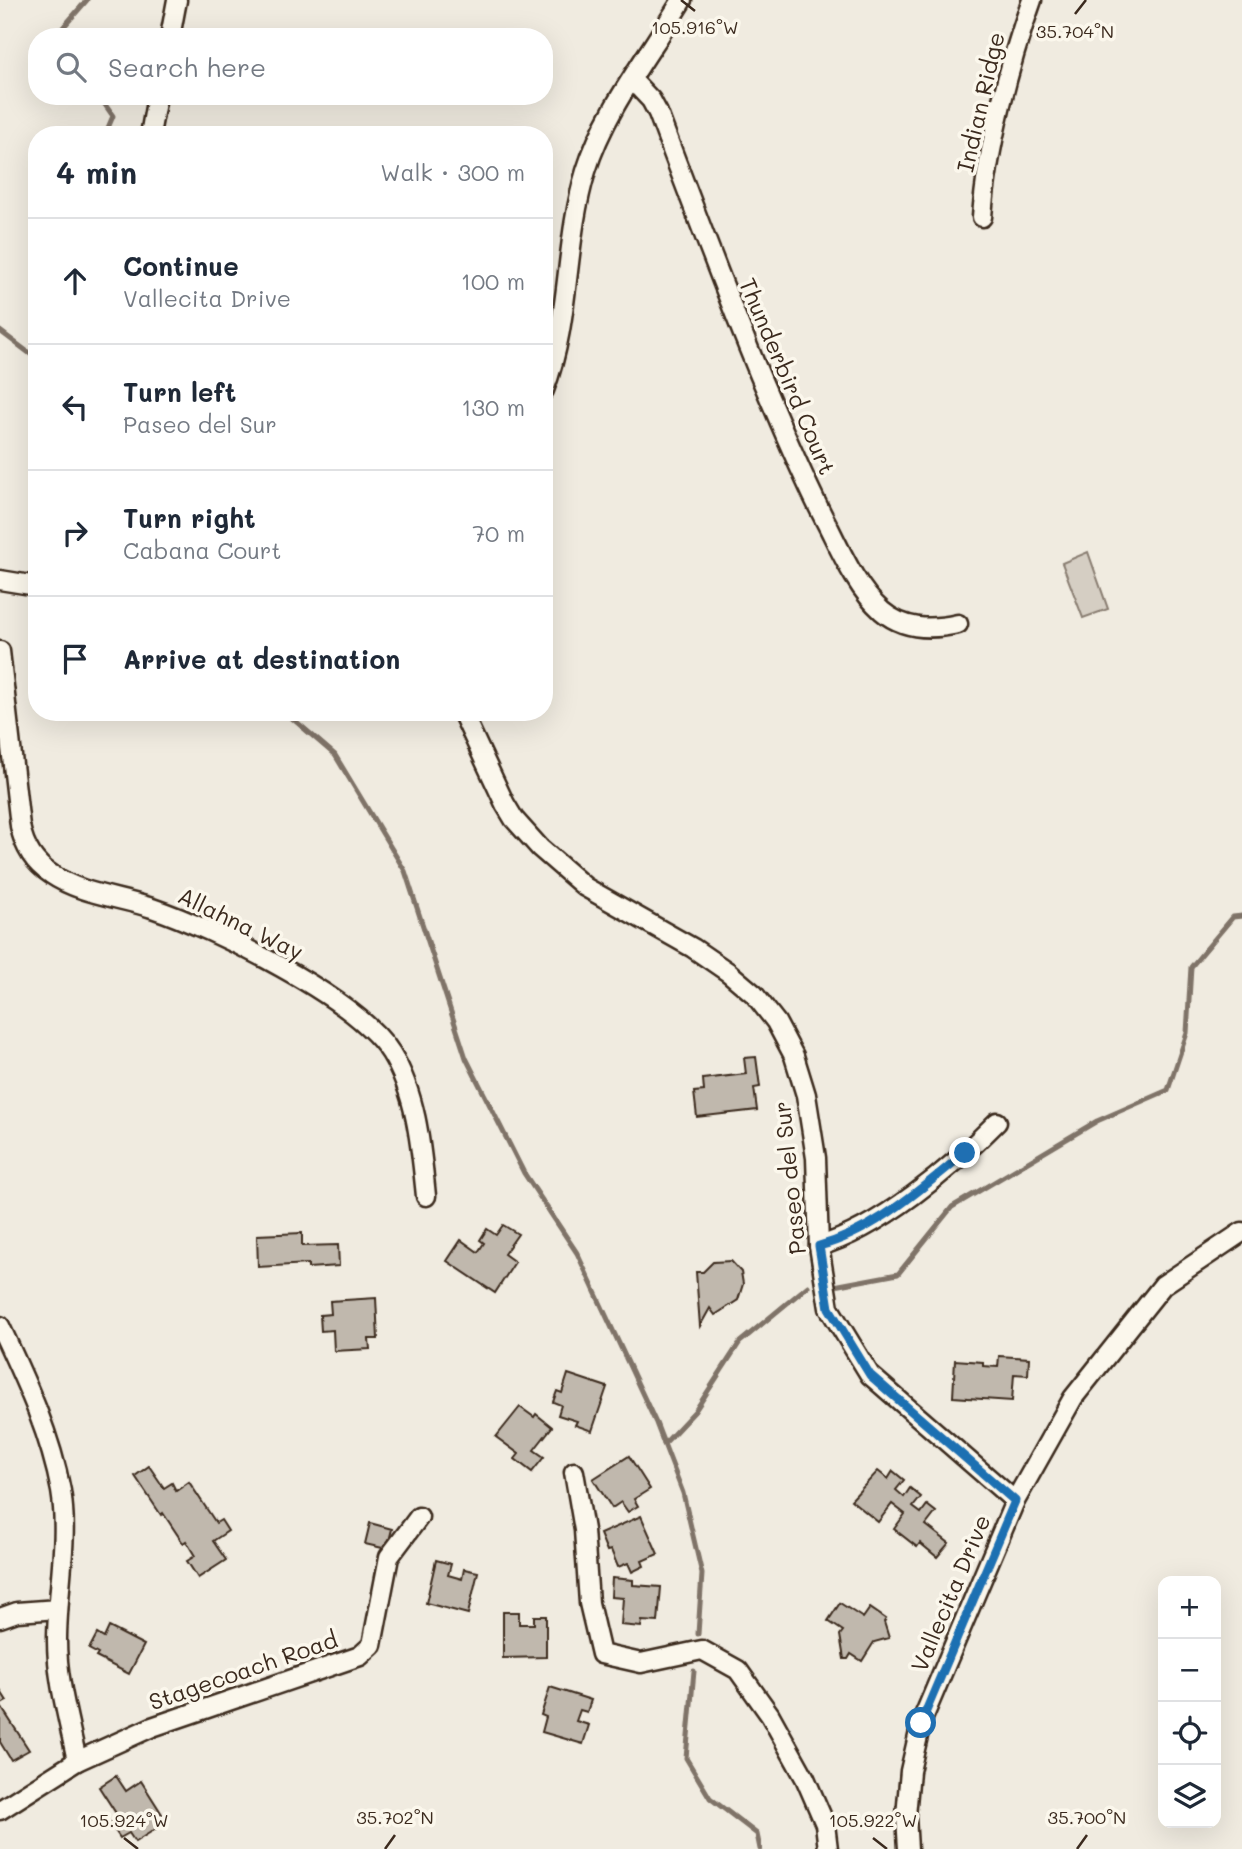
<!DOCTYPE html>
<html lang="en">
<head>
<meta charset="utf-8">
<style>
	:root { --surface:#fff; --page:#f6f6f7; --text:#1f2937; --muted:#747a83; --line:#e0e1e3 }
	body { margin:0; font-family:Mali,sans-serif; background:var(--page); color:var(--text) }
	.controls { position:absolute; right:21px; bottom:21px; display:grid; overflow:hidden; border-radius:14px; box-shadow:0 7px 28px #0002 }
	.controls button { width:63px; height:63px; display:grid; place-items:center; padding:0; border:0; border-bottom:2px solid var(--line); background:var(--surface); color:var(--text); font:35px sans-serif }
	.stop { position:absolute; width:21px; height:21px; margin:-16px; border:5px solid #1f6fb2; border-radius:50%; background:#fff }
	.stop.end { background:#1f6fb2; border-color:#fff; box-shadow:0 2px 7px #0008 }
	.list { margin:0; padding:0; list-style:none }
	h2 { display:flex; justify-content:space-between; align-items:center; height:91px; margin:0; padding:0 28px; font-size:30px }
	h2 small { font-size:23px; font-weight:400; color:var(--muted) }
	.list li { display:grid; grid-template-columns:46px 1fr auto; gap:21px; align-items:center; box-sizing:border-box; height:126px; padding:0 28px; border-top:2px solid var(--line) }
	.list b { display:block; font-size:26px; white-space:nowrap }
	.list p { margin:0; font-size:23px; white-space:nowrap; color:var(--muted) }
	.list em { font-size:23px; font-style:normal; color:var(--muted) }
	.icon { flex:none; width:38px; height:38px; fill:none; stroke:currentColor; stroke-width:2; stroke-linecap:round; stroke-linejoin:round }
	.map { position:relative; flex:none; width:1242px; height:1849px; overflow:hidden }
	.search { position:absolute; background:var(--surface); box-shadow:0 7px 28px #0002; left:28px; top:28px; width:525px; height:77px; display:flex; align-items:center; gap:18px; box-sizing:border-box; padding:0 24px; border-radius:28px; color:var(--muted); font-size:26px }
	.panel { position:absolute; background:var(--surface); box-shadow:0 7px 28px #0002; left:28px; top:126px; width:525px; height:595px; border-radius:28px }
	.map>svg:first-child { display:block }
</style>
</head>
<body>
<div class="map">
<svg width="1242" height="1849" viewBox="0 0 1242 1849">
	<rect width="100%" height="100%" fill="#f0ebe0"/>
	<filter id="ink" filterUnits="userSpaceOnUse"><feTurbulence type="fractalNoise" baseFrequency=".0143" numOctaves="2"/><feDisplacementMap in="SourceGraphic" scale="14" xChannelSelector="R" yChannelSelector="G"/><feConvolveMatrix kernelMatrix="1 2 1 2 8 2 1 2 1" color-interpolation-filters="sRGB"/></filter>
	<g filter="url(#ink)">
		<path fill="#d5cec3" stroke="#887c70" stroke-width="2" d="M1088,552L1108,609L1083,618L1062,563Z"/>
		<g fill="none" stroke-linecap="round" stroke-linejoin="round">
			<g stroke="#7f7367" stroke-width="5">
				<path d="M58,37L60,31L87,0"/>
				<path d="M99,96L113,116L105,135"/>
				<path d="M0,331L37,359"/>
				<path d="M285,712L335,755L405,871L466,1058L524,1173L577,1253L656,1423L683,1493L702,1574L698,1634"/>
				<path d="M834,1286L898,1274L952,1207L1097,1121L1168,1090L1187,1033L1191,967L1233,917L1242,916"/>
				<path d="M664,1444L695,1411L740,1342L808,1286"/>
				<path d="M694,1671L686,1758L710,1798L757,1834L760,1849"/>
			</g>
		</g>
		<g fill="#c0b8ad" stroke="#3b2a1e" stroke-width="2">
			<path d="M756,1057L760,1087L754,1088L757,1110L697,1117L694,1092L704,1091L703,1079L746,1074L744,1058Z"/>
			<path d="M503,1225L518,1234L504,1254L515,1262L495,1293L447,1261L461,1240L478,1252L484,1243L480,1240L487,1229L496,1235Z"/>
			<path d="M302,1233V1246L338,1245L339,1266L308,1268V1264L258,1267L257,1235Z"/>
			<path d="M731,1261L741,1272L743,1284L738,1300L715,1315L710,1308L700,1326L696,1272H703L713,1262Z"/>
			<path d="M376,1298L378,1339H369L370,1349L334,1351L333,1330L321,1331L320,1315L331,1314L330,1301Z"/>
			<path d="M999,1356L1029,1358L1028,1375L1014,1374L1012,1401L953,1397L955,1360L983,1362V1366L998,1367Z"/>
			<path d="M568,1374L607,1387L592,1431L575,1425L577,1421L558,1415L561,1405L553,1402L557,1391L562,1393Z"/>
			<path d="M520,1407L534,1417L536,1414L552,1427L534,1450L544,1457L532,1472L515,1459L519,1454L496,1437Z"/>
			<path d="M629,1456L650,1489L634,1499L638,1506L628,1512L621,1502L612,1508L593,1479Z"/>
			<path d="M149,1466L164,1488L172,1483L176,1491L189,1482L216,1523L221,1520L228,1531L213,1541L226,1560L198,1578L187,1561L195,1556L186,1541L183,1543L163,1513L161,1515L135,1476Z"/>
			<path d="M878,1471L888,1479L893,1471L904,1480L896,1490L904,1497L910,1488L921,1497L913,1507L921,1513L927,1505L936,1512L926,1525L949,1543L937,1557L920,1543L917,1547L894,1529L905,1514L892,1504L878,1522L851,1500Z"/>
			<path d="M641,1516L658,1554L642,1561L644,1566L632,1572L628,1563L618,1567L611,1550L607,1551L600,1534Z"/>
			<path d="M370,1523L392,1529L387,1549L365,1544Z"/>
			<path d="M436,1560L451,1564L448,1575L462,1579L464,1569L478,1572L468,1614L426,1603Z"/>
			<path d="M612,1578L633,1580V1585L661,1587L658,1622L642,1621L641,1627L621,1625L623,1598L611,1597Z"/>
			<path d="M840,1603L863,1618L870,1608L886,1619L884,1622L889,1638L874,1642L862,1661L851,1654L848,1659H844L840,1635L843,1631L828,1621Z"/>
			<path d="M503,1612H519V1624H534V1616H546V1657L503,1658Z"/>
			<path d="M109,1627L144,1645L129,1674L96,1657L98,1654L89,1649L97,1634L104,1638Z"/>
			<path d="M550,1687L591,1700L587,1712L580,1710L576,1721L589,1725L583,1744L542,1732L546,1717L541,1715Z"/>
			<path d="M0,1690L7,1701L0,1705L29,1750L11,1760L0,1742Z"/>
			<path d="M116,1776L126,1791L141,1781L167,1822L135,1842L129,1833L120,1838L110,1823L119,1818L99,1787Z"/>
		</g>
		<g fill="none" stroke-linecap="round" stroke-linejoin="round">
			<defs>
				<g id="street">
					<path d="M170,37L177,0"/>
					<path d="M632,80L651,100L658,113C691,201 724,289 760,376C782,427 802,477 828,526C842,554 858,590 882,611C904,630 931,630 958,624"/>
					<path d="M150,135L157,96"/>
					<path d="M982,217C987,150 1009,64 1032,0"/>
					<path d="M544,390C571,320 564,243 586,171C605,109 649,55 682,0"/>
					<path d="M0,580L37,586"/>
					<path d="M0,651L20,826C24,846 34,863 51,874C80,894 119,897 152,908C214,929 356,997 391,1053C417,1095 421,1148 426,1196"/>
					<path d="M462,712L505,804L514,819L540,848L585,887L693,948L728,972L754,994L776,1022L794,1056L806,1095L816,1158L819,1246L829,1308L870,1375L1015,1501"/>
					<path d="M819,1246C878,1230 954,1166 997,1122"/>
					<path d="M0,1326C25,1380 50,1432 61,1491C69,1539 57,1591 57,1640C57,1681 69,1721 77,1761L0,1810"/>
					<path d="M574,1472L584,1530L589,1603L601,1654L641,1663L702,1650L738,1670L770,1715L805,1778L825,1824L828,1849"/>
					<path d="M0,1618L17,1612L58,1609"/>
					<path d="M77,1761L152,1727L360,1656L372,1645L389,1557L419,1517"/>
					<path d="M908,1849L906,1816L910,1771L921,1723L1015,1501L1073,1398L1163,1285L1242,1232"/>
				</g>
			</defs>
			<use href="#street" stroke="#3b2a1e" stroke-width="23"/>
			<use href="#street" stroke="#fbf7ec" stroke-width="18"/>
		</g>
	</g>
	<g fill="none" stroke-linecap="round" stroke-linejoin="round" filter="url(#ink)">
		<path stroke="#1f6fb2" stroke-width="9" d="M921,1723L1015,1501L870,1375L829,1308L819,1246C875,1231 920,1189 965,1153"/>
	</g>
	<path fill="none" stroke="#3b2a1e" stroke-width="2.5" d="M681,0L695,11M1075,14L1086,0M124,1838L138,1849M873,1838L887,1849M385,1849L395,1835M1077,1849L1087,1835"/>
	<g text-anchor="middle" dominant-baseline="central" stroke-width="7" stroke-linejoin="round" paint-order="stroke">
		<g font-size="23" fill="#3b2a1e" stroke="#fbf7ec">
			<text transform="translate(980 102) rotate(-77)">Indian Ridge</text>
			<text transform="translate(788 376) rotate(67)">Thunderbird Court</text>
			<text transform="translate(241 923) rotate(26)">Allahna Way</text>
			<text transform="translate(789 1178) rotate(-96)">Paseo del Sur</text>
			<text transform="translate(950 1593) rotate(-67)">Vallecita Drive</text>
			<text transform="translate(243 1670) rotate(-19)">Stagecoach Road</text>
		</g>
	</g>
	<g font-size="18" text-anchor="middle" fill="#3b2a1e" stroke="#fbf7ec" stroke-width="7" stroke-linejoin="round" paint-order="stroke">
		<text x="695" y="34">105.916°W</text>
		<text x="1075" y="38">35.704°N</text>
		<text x="395" y="1824">35.702°N</text>
		<text x="1087" y="1824">35.700°N</text>
		<text x="124" y="1827">105.924°W</text>
		<text x="873" y="1827">105.922°W</text>
	</g>
</svg>
<div class="controls">
<button>+</button>
<button>−</button>
<button><svg class="icon" aria-label="locate" viewBox="0 0 24 24"><circle cx="12" cy="12" r="6"/><path d="M12 2v4M12 18v4M2 12h4M18 12h4"/></svg></button>
<button><svg class="icon" aria-label="layers" viewBox="0 0 24 24"><path d="M12 4l9 5-9 5-9-5zM3 14l9 5 9-5"/></svg></button>
</div>
<div class="stop" style="left:921px;top:1723px"></div>
<div class="stop end" style="left:965px;top:1153px"></div>
<div class="search"><svg class="icon" aria-label="search" viewBox="0 0 24 24"><circle cx="10" cy="10" r="6"/><path d="M15 15l6 6"/></svg>Search here</div>
<section class="panel">
<h2>4 min<small>Walk · 300 m</small></h2>
<ul class="list">
<li><svg class="icon" aria-label="ahead" viewBox="0 0 24 24"><path d="M12 20V5M6 11l6-6 6 6"/></svg><div><b>Continue</b><p>Vallecita Drive</p></div><em>100 m</em></li>
<li><svg class="icon" aria-label="left" viewBox="0 0 24 24"><path d="M17 20v-9H6M10 6l-5 5 5 5"/></svg><div><b>Turn left</b><p>Paseo del Sur</p></div><em>130 m</em></li>
<li><svg class="icon" aria-label="right" viewBox="0 0 24 24"><path d="M7 20v-9h11M14 6l5 5-5 5"/></svg><div><b>Turn right</b><p>Cabana Court</p></div><em>70 m</em></li>
<li><svg class="icon" aria-label="arrive" viewBox="0 0 24 24"><path d="M6 21V4h12l-3 4 3 4H6"/></svg><div><b>Arrive at destination</b></div></li>
</ul>
</section>
</div>
</body>
</html>
